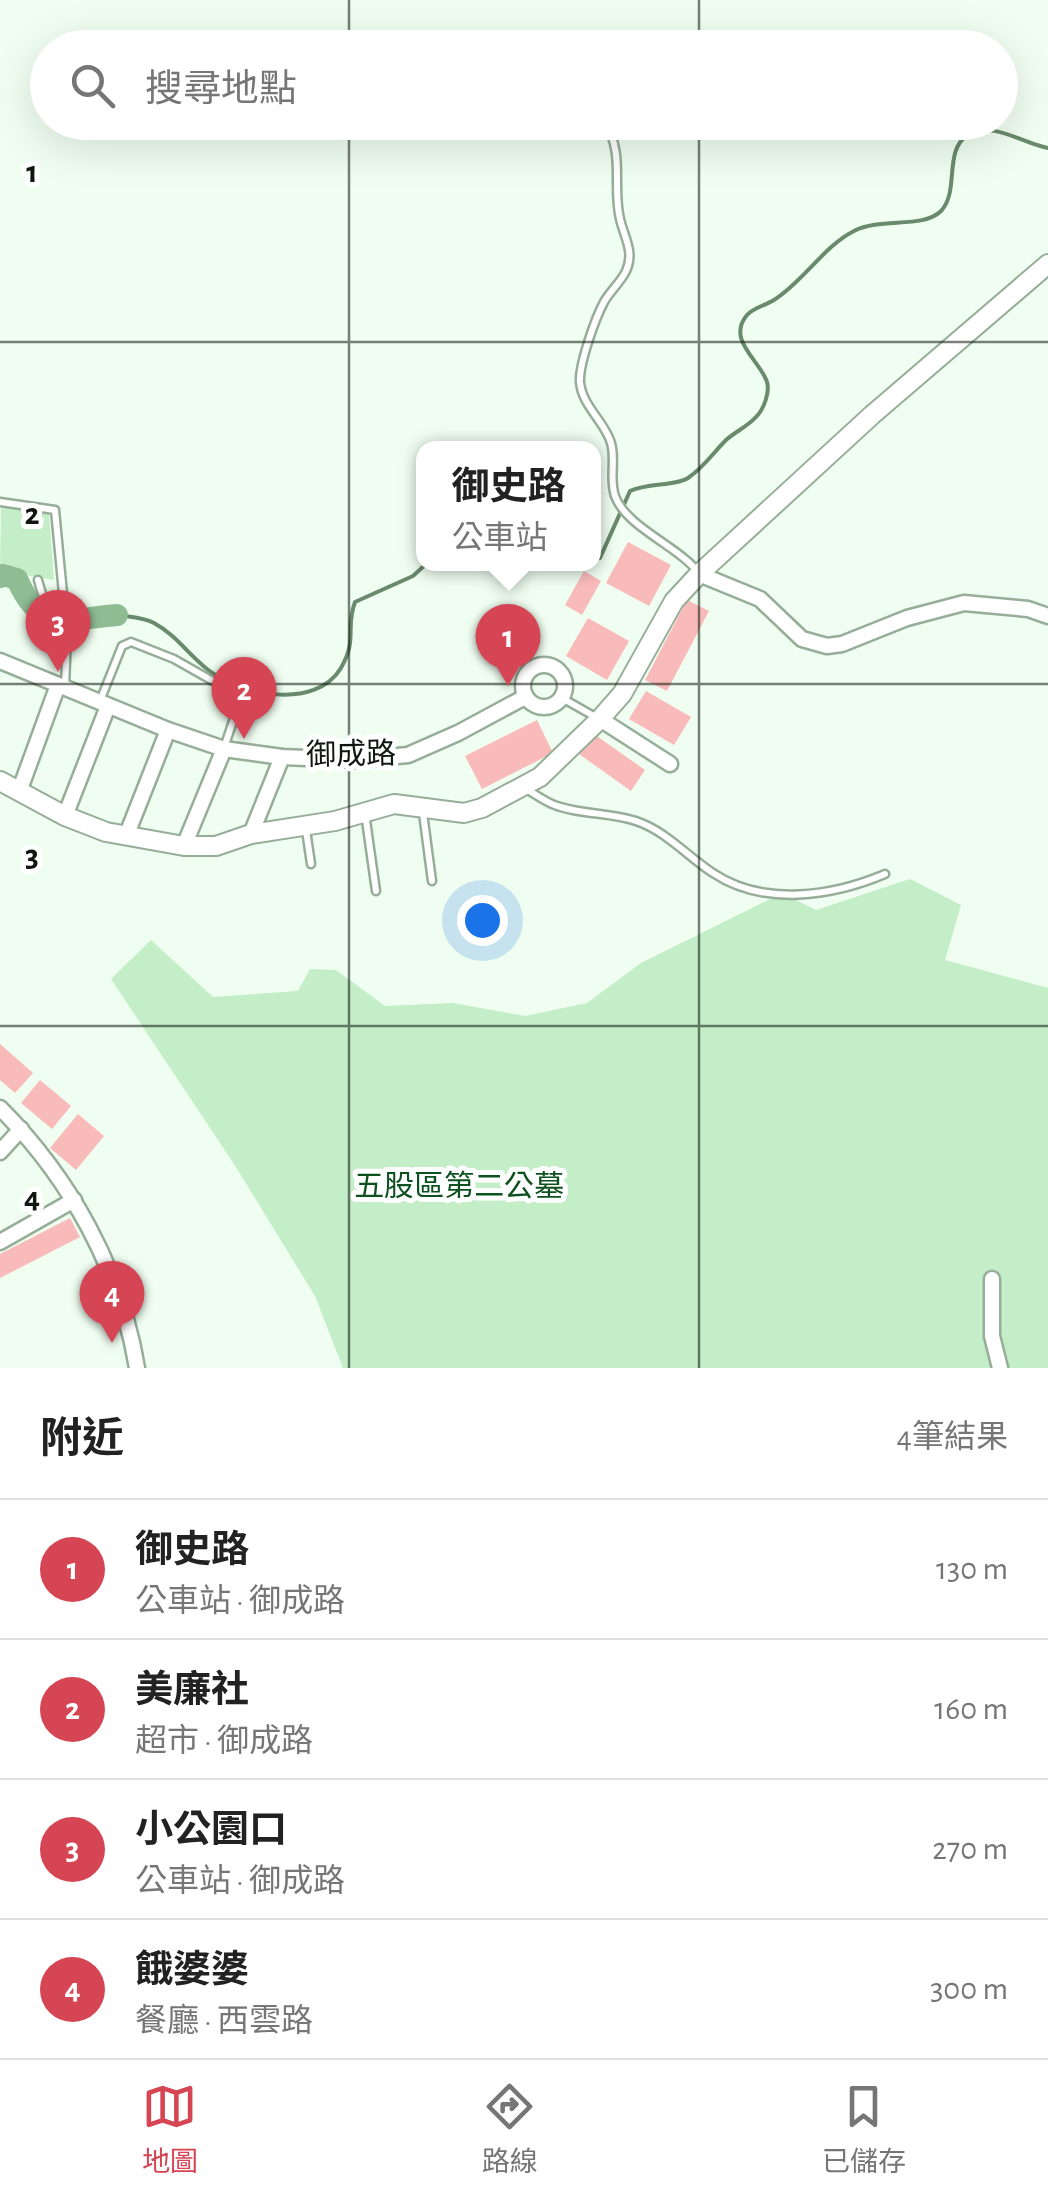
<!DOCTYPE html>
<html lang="zh-TW">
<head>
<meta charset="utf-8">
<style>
	:root { --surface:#fff; --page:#f2f2f2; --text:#222; --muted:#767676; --line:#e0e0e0; --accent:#d64554 }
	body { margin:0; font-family:"Alegreya Sans","Noto Sans TC",sans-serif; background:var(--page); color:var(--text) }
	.you { position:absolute; left:482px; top:920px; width:35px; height:35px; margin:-25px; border:8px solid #fff; border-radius:50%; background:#1a73e8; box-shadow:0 0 0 15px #1a73e833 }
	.badge { display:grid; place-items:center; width:65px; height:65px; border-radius:50%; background:var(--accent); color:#fff; font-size:32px; font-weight:700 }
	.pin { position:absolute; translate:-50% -82px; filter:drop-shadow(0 2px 5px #0008) }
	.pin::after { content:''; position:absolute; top:52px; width:35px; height:30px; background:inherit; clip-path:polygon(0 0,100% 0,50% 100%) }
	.popup { position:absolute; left:416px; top:441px; width:185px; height:130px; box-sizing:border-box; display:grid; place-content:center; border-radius:20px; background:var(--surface); filter:drop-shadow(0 2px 8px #0005); font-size:32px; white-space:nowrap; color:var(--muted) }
	.popup b { font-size:38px; color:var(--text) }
	.popup::after { content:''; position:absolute; left:50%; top:100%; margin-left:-20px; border:20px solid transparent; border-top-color:var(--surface) }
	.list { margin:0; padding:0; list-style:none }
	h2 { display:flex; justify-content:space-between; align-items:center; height:130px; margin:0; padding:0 40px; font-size:42px }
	h2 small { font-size:32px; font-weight:400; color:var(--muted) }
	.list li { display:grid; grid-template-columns:65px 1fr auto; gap:30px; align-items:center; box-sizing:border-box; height:140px; padding:0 40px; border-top:2px solid var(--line) }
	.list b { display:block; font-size:38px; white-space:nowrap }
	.list p { margin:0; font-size:32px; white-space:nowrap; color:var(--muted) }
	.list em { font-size:32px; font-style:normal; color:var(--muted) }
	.icon { flex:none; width:55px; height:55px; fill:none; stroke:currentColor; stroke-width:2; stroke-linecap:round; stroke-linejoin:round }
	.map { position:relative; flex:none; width:1048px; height:1368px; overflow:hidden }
	.search { position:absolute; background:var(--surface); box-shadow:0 10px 40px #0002; left:30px; right:30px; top:30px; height:110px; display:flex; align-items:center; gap:25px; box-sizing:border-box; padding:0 35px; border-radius:55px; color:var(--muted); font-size:38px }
	.sheet { height:690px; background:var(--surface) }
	nav { display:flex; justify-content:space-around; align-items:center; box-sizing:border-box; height:140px; border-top:2px solid var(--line); background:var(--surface); font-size:28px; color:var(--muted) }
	nav a { display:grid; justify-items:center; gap:5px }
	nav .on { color:var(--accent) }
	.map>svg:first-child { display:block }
</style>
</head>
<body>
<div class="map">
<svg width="1048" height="1368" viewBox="0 0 1048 1368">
	<rect width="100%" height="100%" fill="#f0fef1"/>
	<g fill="#c3eec7">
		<path d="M1,507L49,514L54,580L0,571Z"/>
		<path d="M910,879L961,905L945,960L1048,988V1368H343L315,1296L234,1164L111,979L151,940L213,997L298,991L310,969L336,970L385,1006L453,1003L525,1016L587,1003L641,963L782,893L816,910Z"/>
	</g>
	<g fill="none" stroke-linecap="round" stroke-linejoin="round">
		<g stroke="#698a6c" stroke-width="4">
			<path d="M593,559L600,558L630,491C647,483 676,486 688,478C703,468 714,452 726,440C735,432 748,426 756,417C764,409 770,392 767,382C760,360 726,340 747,315C753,308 766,305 774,300C803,282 824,246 854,231C881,217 923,229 941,211C960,191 943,150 968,135C993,120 1023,144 1048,148"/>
			<path d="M117,615C129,617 143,617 154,623C176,635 188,654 207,669C240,695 315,711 341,668C358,638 345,629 355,602L413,576L426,564"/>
		</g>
		<path stroke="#90bc94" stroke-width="22" d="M0,577L3,575L17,579C41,634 66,619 117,615"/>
	</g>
	<g fill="#f9baba">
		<path d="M628,542L671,565L649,606L606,583Z"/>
		<path d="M584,571L601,581L582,615L565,605Z"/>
		<path d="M687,600L709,611L667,691L645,680Z"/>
		<path d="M588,618L629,641L607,680L566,656Z"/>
		<path d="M646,691L691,717L674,745L629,719Z"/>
		<path d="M537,720L553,753L482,789L465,756Z"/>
		<path d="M594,734L645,770L631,791L579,754Z"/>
		<path d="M0,1044L33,1073L15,1093L0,1080Z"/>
		<path d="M40,1080L71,1106L52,1129L21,1103Z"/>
		<path d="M78,1114L104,1136L76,1170L50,1148Z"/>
		<path d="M70,1218L80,1237L0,1278V1254Z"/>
	</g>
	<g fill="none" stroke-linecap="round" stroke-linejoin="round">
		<defs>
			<g id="service">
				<path d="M605,122C625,155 612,186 620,219C624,237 635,252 626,271C621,282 610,291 604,302C595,319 579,364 580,382C582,406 605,422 611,443C616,460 609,479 615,496C626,527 678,546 699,573"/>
				<path d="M0,502L55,510L67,635L65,687"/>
				<path d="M38,580C43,598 44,607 65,609"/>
				<path d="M562,698L599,719"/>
				<path d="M100,701L122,646L131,642L174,659L241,697L224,748"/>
				<path d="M525,788C534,794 543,800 552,804C579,815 609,812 636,821C666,831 687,856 713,873C764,907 833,896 885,874"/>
				<path d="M365,813L376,891"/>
				<path d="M423,813L432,881"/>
				<path d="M306,830L311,864"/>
			</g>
			<g id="minor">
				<path d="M699,574L760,599L802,639L827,646L842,644L907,618L964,603L1028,609L1048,616"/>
				<path d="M0,661L168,730L224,749L282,757L354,760L408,755L458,733L525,697"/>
				<circle cx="544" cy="686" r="21"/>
				<path d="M600,719L670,764"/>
				<path d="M19,792L58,685"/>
				<path d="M65,816L108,706"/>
				<path d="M127,834L168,730"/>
				<path d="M251,834L282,757"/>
				<path d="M184,846L224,749"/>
				<path d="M0,1108C70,1178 121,1270 137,1368"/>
				<path d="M0,1152L21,1129"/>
				<path d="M0,1242L74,1200"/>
				<path d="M992,1279V1336L1000,1368"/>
			</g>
			<path id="tertiary" d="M0,781L65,816L106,832L184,846H216L251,834L335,821L394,804L464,813L482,808L540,777L600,719L622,694L674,601L699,574L872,415L1048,264"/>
		</defs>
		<use href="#service" stroke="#96ad98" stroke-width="11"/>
		<use href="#minor" stroke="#96ad98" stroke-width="19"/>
		<use href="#tertiary" stroke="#96ad98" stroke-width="22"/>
		<use href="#service" stroke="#fff" stroke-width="6"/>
		<use href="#minor" stroke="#fff" stroke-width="14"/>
		<use href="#tertiary" stroke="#fff" stroke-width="18"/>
	</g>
	<path fill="none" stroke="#0f170f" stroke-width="2.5" stroke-opacity="0.55" d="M349,0V48M699,0V48M349,122V1368M699,122V1368M0,342H1048M0,684H1048M0,1026H1048"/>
	<g text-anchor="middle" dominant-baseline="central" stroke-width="10" stroke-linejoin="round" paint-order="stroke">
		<g font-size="30" fill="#0f170f" stroke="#fff">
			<text transform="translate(351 755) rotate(-1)">御成路</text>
		</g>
		<g font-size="30" fill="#0d511f" stroke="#fff">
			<text x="459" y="1187">五股區第二公墓</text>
		</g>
	</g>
	<g font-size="32" text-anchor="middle" font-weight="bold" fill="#0f170f" stroke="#fff" stroke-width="10" stroke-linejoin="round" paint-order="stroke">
		<text x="32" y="182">1</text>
		<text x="32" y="524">2</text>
		<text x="32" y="866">3</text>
		<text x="32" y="1208">4</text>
	</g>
</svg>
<div class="you"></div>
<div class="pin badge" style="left:508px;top:686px">1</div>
<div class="popup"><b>御史路</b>公車站</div>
<div class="pin badge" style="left:244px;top:739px">2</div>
<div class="pin badge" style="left:58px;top:672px">3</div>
<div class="pin badge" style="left:112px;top:1343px">4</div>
<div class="search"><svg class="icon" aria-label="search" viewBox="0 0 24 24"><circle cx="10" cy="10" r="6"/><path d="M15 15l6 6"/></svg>搜尋地點</div>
</div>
<section class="sheet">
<h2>附近<small>4筆結果</small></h2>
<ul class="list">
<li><span class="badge">1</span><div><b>御史路</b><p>公車站 · 御成路</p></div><em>130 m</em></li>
<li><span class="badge">2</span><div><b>美廉社</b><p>超市 · 御成路</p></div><em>160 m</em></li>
<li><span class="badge">3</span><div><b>小公園口</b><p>公車站 · 御成路</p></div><em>270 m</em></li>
<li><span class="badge">4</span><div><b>餓婆婆</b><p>餐廳 · 西雲路</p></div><em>300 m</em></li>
</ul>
</section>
<nav>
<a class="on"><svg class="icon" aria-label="map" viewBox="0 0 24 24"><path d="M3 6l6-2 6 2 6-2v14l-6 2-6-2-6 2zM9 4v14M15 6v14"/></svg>地圖</a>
<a><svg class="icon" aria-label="directions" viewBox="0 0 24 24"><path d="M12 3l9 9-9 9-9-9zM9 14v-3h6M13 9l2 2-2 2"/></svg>路線</a>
<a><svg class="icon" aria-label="saved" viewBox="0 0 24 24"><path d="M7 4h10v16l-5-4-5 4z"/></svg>已儲存</a>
</nav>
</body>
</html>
